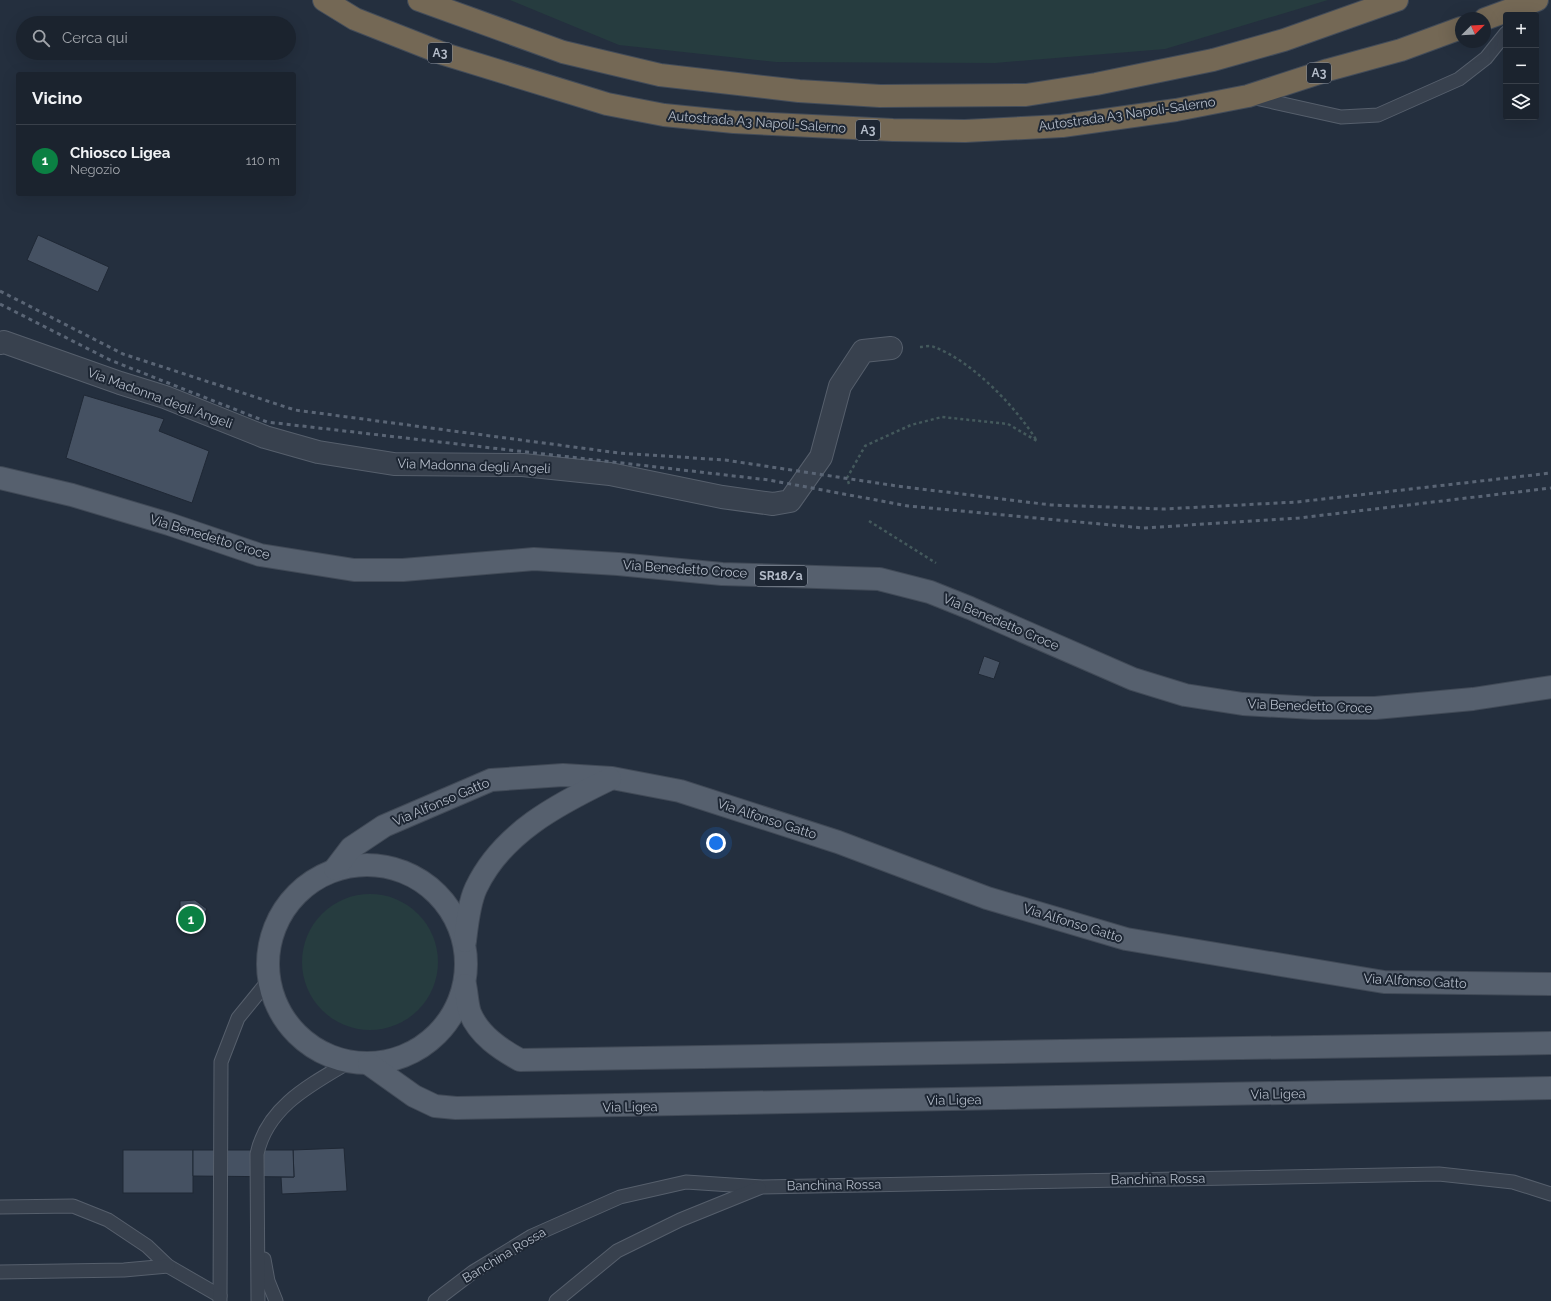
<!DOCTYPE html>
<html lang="it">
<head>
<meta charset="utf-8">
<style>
	:root { --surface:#1b232e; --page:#282f3a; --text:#f1f3f6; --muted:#a0a4aa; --line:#39404a; --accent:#0b8043 }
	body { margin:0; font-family:Raleway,sans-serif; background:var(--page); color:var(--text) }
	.controls { position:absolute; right:12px; top:12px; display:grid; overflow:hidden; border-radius:4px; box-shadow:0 4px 16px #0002 }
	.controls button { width:36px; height:36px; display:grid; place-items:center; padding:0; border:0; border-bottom:1px solid var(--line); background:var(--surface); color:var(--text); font:20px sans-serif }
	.compass { position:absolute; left:1455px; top:12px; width:36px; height:36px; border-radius:50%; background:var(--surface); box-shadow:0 4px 16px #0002; rotate:66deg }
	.you { position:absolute; left:716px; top:843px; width:14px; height:14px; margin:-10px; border:3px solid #fff; border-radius:50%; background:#1a73e8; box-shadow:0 0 0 6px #1a73e833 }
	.badge { display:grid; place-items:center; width:26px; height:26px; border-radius:50%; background:var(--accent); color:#fff; font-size:13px; font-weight:700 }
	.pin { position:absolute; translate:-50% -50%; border:2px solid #fff; box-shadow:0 1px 4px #0006 }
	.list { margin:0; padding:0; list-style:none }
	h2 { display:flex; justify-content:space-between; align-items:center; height:52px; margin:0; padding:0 16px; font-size:17px }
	h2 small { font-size:13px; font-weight:400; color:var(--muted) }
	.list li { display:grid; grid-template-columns:26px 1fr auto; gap:12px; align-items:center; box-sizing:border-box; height:72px; padding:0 16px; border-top:1px solid var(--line) }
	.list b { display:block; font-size:15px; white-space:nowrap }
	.list p { margin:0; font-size:13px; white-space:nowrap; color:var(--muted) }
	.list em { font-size:13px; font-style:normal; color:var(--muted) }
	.icon { flex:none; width:22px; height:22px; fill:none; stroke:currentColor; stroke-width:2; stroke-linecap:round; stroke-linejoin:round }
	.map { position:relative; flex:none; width:1551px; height:1301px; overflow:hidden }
	.search { position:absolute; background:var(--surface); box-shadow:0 4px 16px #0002; left:16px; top:16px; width:280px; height:44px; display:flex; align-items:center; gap:10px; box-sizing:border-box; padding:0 14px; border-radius:22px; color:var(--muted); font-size:15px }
	.panel { position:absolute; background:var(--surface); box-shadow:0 4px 16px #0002; left:16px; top:72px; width:280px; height:124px; border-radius:4px }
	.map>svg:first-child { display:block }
</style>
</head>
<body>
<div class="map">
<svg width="1551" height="1301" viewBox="0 0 1551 1301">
	<rect width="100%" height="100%" fill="#242f3e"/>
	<g fill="#263c3f">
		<path d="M510,0H1328L1165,49L995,63L776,62L619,45Z"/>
		<circle cx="370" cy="962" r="68"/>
	</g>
	<g fill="#455162" stroke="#1f2835">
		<path d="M38,235L109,267L98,292L27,260Z"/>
		<path d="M84,395L164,419L159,431L209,451L192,503L66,458Z"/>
		<path d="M984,656L1000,662L994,679L978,674Z"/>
		<path d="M195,900L207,909L195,929L180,928V901Z"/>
		<path d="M344,1148L347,1191L282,1194L281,1177H294L293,1150Z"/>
		<rect x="123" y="1150" width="70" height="43"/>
		<path d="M193,1150H293L294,1177L193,1176Z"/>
	</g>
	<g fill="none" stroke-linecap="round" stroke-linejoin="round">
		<defs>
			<g id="lane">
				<path d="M1251,97L1341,117L1378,115L1459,79L1486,58L1506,33"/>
				<path d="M0,1207L73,1206L108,1220L147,1246L168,1266L220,1296"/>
				<path d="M264,1259L268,1281L276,1301"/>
				<path d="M0,1272L124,1270L168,1266"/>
				<path d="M220,1301L221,1062L238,1018L269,980"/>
				<path d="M258,1301L257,1154C267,1107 310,1085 349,1062"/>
				<path d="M435,1301L473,1272L532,1236L620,1197L686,1182L762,1187L1439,1174L1513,1182L1551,1194"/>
				<path d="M556,1301L617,1251L680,1220L759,1188"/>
			</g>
			<path id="street" d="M0,343L4,342L120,383L165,397L265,437L318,452L394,464L523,465L610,474L722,497L773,504L790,501L821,457L840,386L863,351L891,348"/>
			<g id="primary">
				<path d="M0,478L72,495L169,524L260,555L354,570H403L534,559L618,564L722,574L879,579L930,592L970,608L1133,679L1185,695L1243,704L1314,708H1375L1473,699L1551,687"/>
				<circle cx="367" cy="964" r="99"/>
				<path d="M335,869L351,848L384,826L491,780L563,775L612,778L680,791L838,842L987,898L1126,939L1384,982L1551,984"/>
				<path d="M465,941C467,924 469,903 476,888C502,833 558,804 610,779"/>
				<path d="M465,985C467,994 467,1004 470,1013C479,1035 500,1049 520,1060L1551,1043"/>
				<path d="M369,1064L414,1096L435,1106L456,1108L1551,1088"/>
			</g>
			<g id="highway">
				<path d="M324,0L355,19L444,54L607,104L664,115L734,122L893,130L965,131L1062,126L1176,110L1248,96L1328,70L1401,50L1461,28"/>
				<path d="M419,0L563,52L660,75L799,91L880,96L1026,95L1096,84L1213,60L1284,40L1397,0"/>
				<path d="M1485,19L1537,0"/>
			</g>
		</defs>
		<use href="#lane" stroke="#565f6c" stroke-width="15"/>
		<use href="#street" stroke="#565f6c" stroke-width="24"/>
		<use href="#primary" stroke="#414a57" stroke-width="24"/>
		<use href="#highway" stroke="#434c59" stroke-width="24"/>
		<g stroke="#44595c" stroke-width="2.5" stroke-dasharray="3 3" stroke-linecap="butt">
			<path d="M849,484L847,478L865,446L911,425L942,417L1008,424L1037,441C1016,407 972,361 934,347C930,345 923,347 919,347"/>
			<path d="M869,521L936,563"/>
		</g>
		<use href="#lane" stroke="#38414e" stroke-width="13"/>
		<use href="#street" stroke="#38414e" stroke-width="22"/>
		<use href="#primary" stroke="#56606e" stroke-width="22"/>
		<use href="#highway" stroke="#746855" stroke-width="22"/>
		<g stroke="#5a6575" stroke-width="3" stroke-dasharray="4 4" stroke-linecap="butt">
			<path d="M0,291L123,354L295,410L619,453L725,460L897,486L1051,505L1164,509L1297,502L1551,473"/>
			<path d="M0,304L110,360L267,422L769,480L908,506L1143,528L1299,518L1551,488"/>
		</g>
	</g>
	<g text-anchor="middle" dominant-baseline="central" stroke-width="4" stroke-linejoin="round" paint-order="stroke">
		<g fill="#1d2633" stroke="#878f9c" stroke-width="1">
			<rect x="428" y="43" width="24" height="20" rx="3"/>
			<rect x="1307" y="63" width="24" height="20" rx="3"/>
			<rect x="856" y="120" width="24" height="20" rx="3"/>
			<rect x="755" y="566" width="52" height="20" rx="3"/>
		</g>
		<g font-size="12" font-weight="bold" fill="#b4bcc9">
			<text x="440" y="53">A3</text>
			<text x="1319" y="73">A3</text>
			<text x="868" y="130">A3</text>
			<text x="781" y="576">SR18/a</text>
		</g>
		<g font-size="13" fill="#b4bcc9" stroke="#1d2633">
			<text transform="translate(1127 114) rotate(-8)">Autostrada A3 Napoli-Salerno</text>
			<text transform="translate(757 122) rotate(4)">Autostrada A3 Napoli-Salerno</text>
			<text transform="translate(160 398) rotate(20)">Via Madonna degli Angeli</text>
			<text transform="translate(474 466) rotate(2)">Via Madonna degli Angeli</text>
			<text transform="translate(210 537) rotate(17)">Via Benedetto Croce</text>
			<text transform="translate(685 569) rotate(4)">Via Benedetto Croce</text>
			<text transform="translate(1001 622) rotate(23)">Via Benedetto Croce</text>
			<text transform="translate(1310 706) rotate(2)">Via Benedetto Croce</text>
			<text transform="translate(441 802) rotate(-23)">Via Alfonso Gatto</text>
			<text transform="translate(767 819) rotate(18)">Via Alfonso Gatto</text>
			<text transform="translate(1073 923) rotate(17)">Via Alfonso Gatto</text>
			<text transform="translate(1415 981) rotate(3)">Via Alfonso Gatto</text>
			<text transform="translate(1278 1094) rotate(-1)">Via Ligea</text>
			<text transform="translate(954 1100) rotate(-1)">Via Ligea</text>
			<text transform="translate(630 1107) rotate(-1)">Via Ligea</text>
			<text transform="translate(1158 1179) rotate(-1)">Banchina Rossa</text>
			<text transform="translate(834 1185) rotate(-1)">Banchina Rossa</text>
			<text transform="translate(504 1255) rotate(-31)">Banchina Rossa</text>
		</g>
	</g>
</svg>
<div class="controls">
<button>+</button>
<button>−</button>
<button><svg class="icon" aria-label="layers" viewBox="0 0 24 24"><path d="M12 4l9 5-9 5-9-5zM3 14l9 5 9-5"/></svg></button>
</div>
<svg class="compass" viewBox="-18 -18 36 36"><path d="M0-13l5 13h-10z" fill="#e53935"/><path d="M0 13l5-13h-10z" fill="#a0a4aa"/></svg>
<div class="you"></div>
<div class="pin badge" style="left:191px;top:919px">1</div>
<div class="search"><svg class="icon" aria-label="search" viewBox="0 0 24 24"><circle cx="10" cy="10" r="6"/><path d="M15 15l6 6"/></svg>Cerca qui</div>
<section class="panel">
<h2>Vicino<small></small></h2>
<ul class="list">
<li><span class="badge">1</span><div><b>Chiosco Ligea</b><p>Negozio</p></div><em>110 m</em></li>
</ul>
</section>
</div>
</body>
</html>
